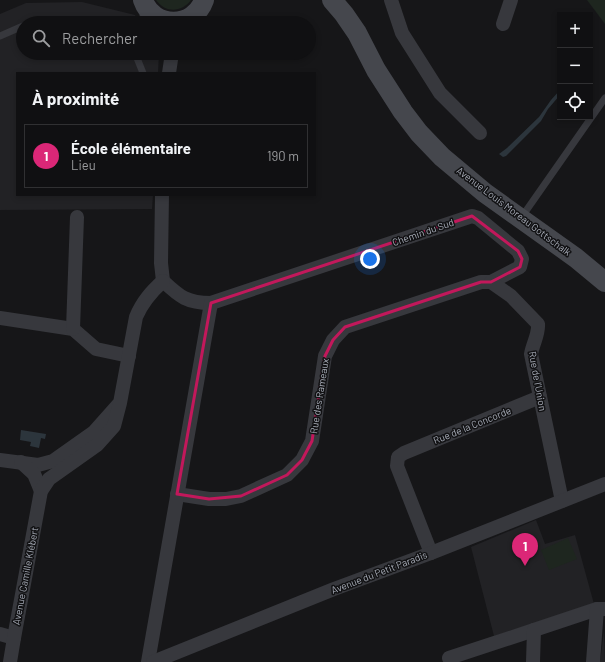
<!DOCTYPE html>
<html lang="fr">
<head>
<meta charset="utf-8">
<style>
	:root { --surface:#101012; --page:#1e1e20; --text:#f1f3f6; --muted:#9c9d9f; --line:#303032; --accent:#db2777 }
	body { margin:0; font-family:Barlow,sans-serif; background:var(--page); color:var(--text) }
	.controls { position:absolute; right:12px; top:12px; display:grid; overflow:hidden; border-radius:0px; box-shadow:0 2px 6px #0003 }
	.controls button { width:36px; height:36px; display:grid; place-items:center; padding:0; border:0; border-bottom:1px solid var(--line); background:var(--surface); color:var(--text); font:20px sans-serif }
	.you { position:absolute; left:370px; top:259px; width:14px; height:14px; margin:-10px; border:3px solid #fff; border-radius:50%; background:#1a73e8; box-shadow:0 0 0 6px #1a73e833 }
	.badge { display:grid; place-items:center; width:26px; height:26px; border-radius:50%; background:var(--accent); color:#fff; font-size:13px; font-weight:700 }
	.pin { position:absolute; translate:-50% -33px; filter:drop-shadow(0 1px 2px #0008) }
	.pin::after { content:''; position:absolute; top:21px; width:14px; height:12px; background:inherit; clip-path:polygon(0 0,100% 0,50% 100%) }
	.list { margin:0; padding:0; list-style:none }
	h2 { display:flex; justify-content:space-between; align-items:center; height:52px; margin:0; padding:0 16px; font-size:17px }
	h2 small { font-size:13px; font-weight:400; color:var(--muted) }
	.list li { display:grid; grid-template-columns:26px 1fr auto; gap:12px; align-items:center; box-sizing:border-box; height:64px; margin:0 8px 8px; padding:0 8px; border:1px solid var(--line); border-radius:0px }
	.list b { display:block; font-size:15px; white-space:nowrap }
	.list p { margin:0; font-size:13px; white-space:nowrap; color:var(--muted) }
	.list em { font-size:13px; font-style:normal; color:var(--muted) }
	.icon { flex:none; width:22px; height:22px; fill:none; stroke:currentColor; stroke-width:2; stroke-linecap:round; stroke-linejoin:round }
	.map { position:relative; flex:none; width:605px; height:662px; overflow:hidden }
	.search { position:absolute; background:var(--surface); box-shadow:0 2px 6px #0003; left:16px; top:16px; width:300px; height:44px; display:flex; align-items:center; gap:10px; box-sizing:border-box; padding:0 14px; border-radius:22px; color:var(--muted); font-size:15px }
	.panel { position:absolute; background:var(--surface); box-shadow:0 2px 6px #0003; left:16px; top:72px; width:300px; height:124px; border-radius:0px }
	.map>svg:first-child { display:block }
</style>
</head>
<body>
<div class="map">
<svg width="605" height="662" viewBox="0 0 605 662">
	<rect width="100%" height="100%" fill="#161618"/>
	<g fill="#222225">
		<path d="M82,2L135,15L139,23H23V53H159L158,73H17V195H153L152,209L0,210V14L26,3Z"/>
		<path d="M536,520L545,544L575,535L594,604L494,636L471,547Z"/>
		<path d="M604,631L605,662H600Z"/>
	</g>
	<g fill="#1e261f">
		<path d="M156,0H191C182,12 166,14 156,0Z"/>
		<path d="M587,0H605V24Z"/>
		<path d="M568,538L577,559L549,570L541,550Z"/>
	</g>
	<g fill="#2c353c">
		<path d="M560,90V95L548,109L541,121L506,156L503,157L499,154L507,148L539,117L551,100Z"/>
		<path d="M21,430L46,434L45,439L41,438L39,448L30,446L31,442L20,440Z"/>
	</g>
	<g fill="none" stroke-linecap="round" stroke-linejoin="round">
		<g stroke="#37383d" stroke-width="7">
			<path d="M38,23L45,22L56,23"/>
			<path d="M137,23L149,11"/>
			<path d="M0,36L23,26"/>
			<path d="M135,53L143,73"/>
			<path d="M521,218L605,98"/>
		</g>
		<g stroke="#37383d" stroke-width="14">
			<path d="M391,0L402,33L440,93L480,133"/>
			<path d="M503,24L511,0"/>
			<path d="M169,73L172,53"/>
			<path d="M162,195L161,263L163,281"/>
			<path d="M163,281C180,297 187,303 211,303L472,216L478,218L518,251L522,259L520,267L491,282H481L345,327L333,340L325,356L312,441L302,460L287,475L241,496L226,499H209L177,494"/>
			<path d="M491,282L511,296L538,324C539,334 533,343 531,354L562,501"/>
			<path d="M0,318L73,329L96,349L129,356"/>
			<path d="M73,329L77,217"/>
			<path d="M0,460L38,465L53,461L94,432L118,405"/>
			<path d="M21,462L34,474L41,491"/>
			<path d="M431,553L397,466L398,457L404,453L540,397"/>
			<path d="M0,634L14,638"/>
			<path d="M449,658L534,630"/>
			<path d="M10,662L14,638L41,491L49,479L97,445L114,426L120,403L136,317C142,302 151,292 163,281"/>
			<path d="M148,662L211,303"/>
			<path d="M153,662L334,589L431,553L605,484"/>
			<path d="M533,662L534,630L597,609H605"/>
			<path d="M593,662L597,609"/>
		</g>
		<g stroke="#45474d" stroke-width="20">
			<path d="M143,0C153,29 194,29 204,0"/>
			<path d="M332,0L344,14L357,33L376,70L403,112L419,133L442,157L485,193L576,258L605,282"/>
		</g>
	</g>
	<path fill="none" stroke="#c2185b" stroke-width="3" stroke-linejoin="round" d="M472,216L518,251L522,259L520,267L491,282H481L345,327L333,340L325,356L312,441L302,460L287,475L241,496L209,499L177,494L211,303Z"/>
	<g text-anchor="middle" dominant-baseline="central" stroke-width="3" stroke-linejoin="round" paint-order="stroke">
		<g font-size="10" fill="#a8adb8" stroke="#111113">
			<text transform="translate(514 211) rotate(37)">Avenue Louis Moreau Gottschalk</text>
			<text transform="translate(423 232) rotate(-19)">Chemin du Sud</text>
			<text transform="translate(538 381) rotate(80)">Rue de l'Union</text>
			<text transform="translate(319 396) rotate(-81)">Rue des Rameaux</text>
			<text transform="translate(472 425) rotate(-22)">Rue de la Concorde</text>
			<text transform="translate(379 572) rotate(-21)">Avenue du Petit Paradis</text>
			<text transform="translate(25 576) rotate(-79)">Avenue Camille Klébert</text>
		</g>
	</g>
</svg>
<div class="controls">
<button>+</button>
<button>−</button>
<button><svg class="icon" aria-label="locate" viewBox="0 0 24 24"><circle cx="12" cy="12" r="6"/><path d="M12 2v4M12 18v4M2 12h4M18 12h4"/></svg></button>
</div>
<div class="you"></div>
<div class="pin badge" style="left:525px;top:566px">1</div>
<div class="search"><svg class="icon" aria-label="search" viewBox="0 0 24 24"><circle cx="10" cy="10" r="6"/><path d="M15 15l6 6"/></svg>Rechercher</div>
<section class="panel">
<h2>À proximité<small></small></h2>
<ul class="list">
<li><span class="badge">1</span><div><b>École élémentaire</b><p>Lieu</p></div><em>190 m</em></li>
</ul>
</section>
</div>
</body>
</html>
